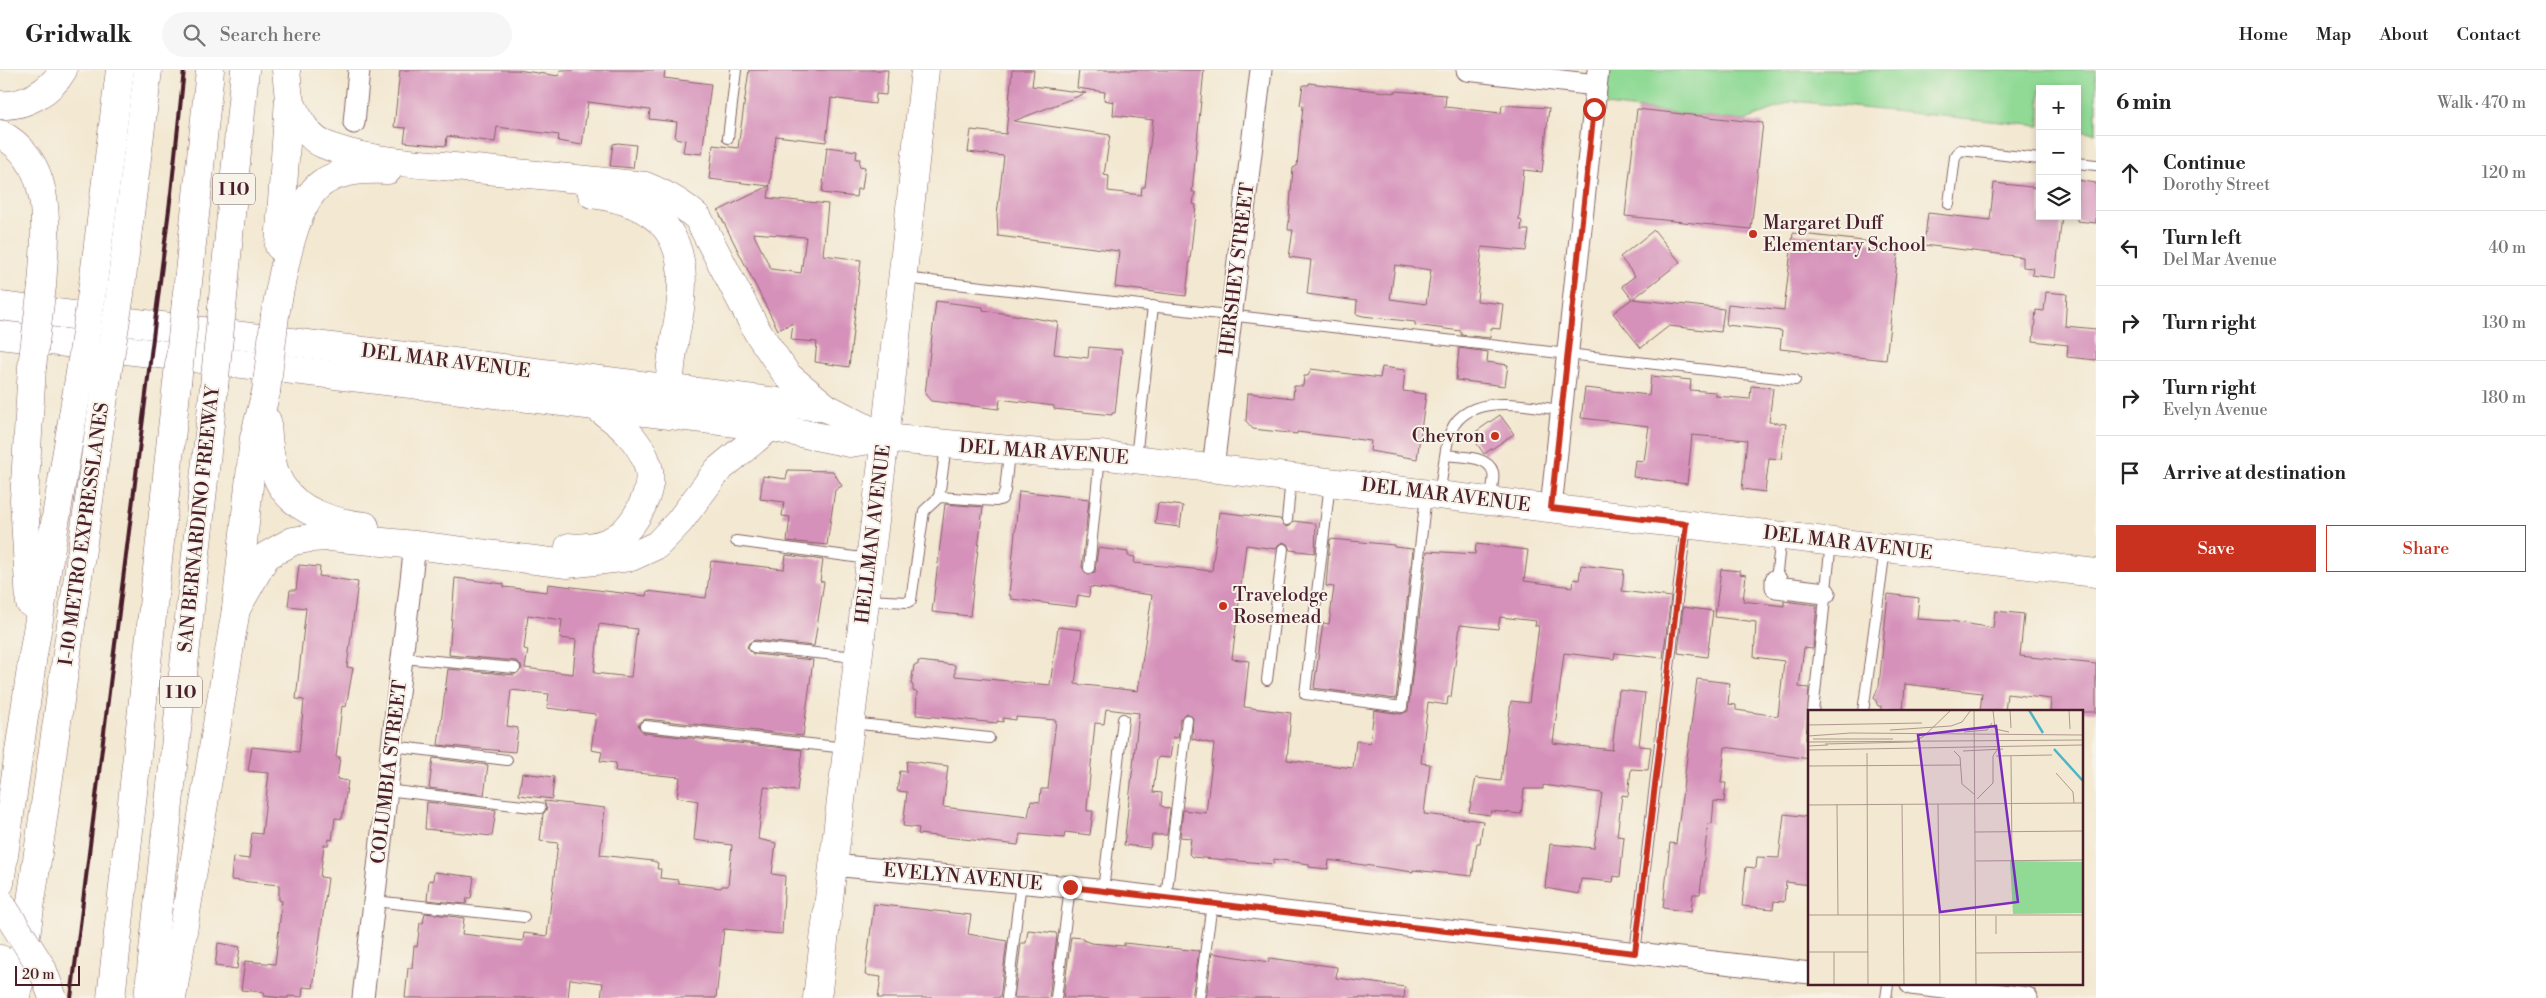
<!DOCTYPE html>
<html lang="en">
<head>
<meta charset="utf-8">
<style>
	:root { --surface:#fff; --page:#f6f6f6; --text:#222; --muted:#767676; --line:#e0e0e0; --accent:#c8321e }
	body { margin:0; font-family:"Libre Bodoni",serif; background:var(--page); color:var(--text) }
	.controls { position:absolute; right:15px; top:15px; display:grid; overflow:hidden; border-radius:0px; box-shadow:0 2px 8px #0003 }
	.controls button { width:45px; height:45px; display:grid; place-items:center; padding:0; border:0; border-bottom:1px solid var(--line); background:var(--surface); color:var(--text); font:25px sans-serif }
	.scale { position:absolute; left:15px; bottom:12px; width:65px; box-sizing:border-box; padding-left:5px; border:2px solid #4a1f2b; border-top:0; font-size:14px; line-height:18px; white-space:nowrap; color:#4a1f2b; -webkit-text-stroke:4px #f7f3e8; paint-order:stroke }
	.stop { position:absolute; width:15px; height:15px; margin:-11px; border:4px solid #c8321e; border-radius:50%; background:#fff }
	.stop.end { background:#c8321e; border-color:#fff; box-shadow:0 1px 5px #0008 }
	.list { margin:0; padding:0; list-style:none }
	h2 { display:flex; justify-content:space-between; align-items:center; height:65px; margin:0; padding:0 20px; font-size:21px }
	h2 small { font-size:16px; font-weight:400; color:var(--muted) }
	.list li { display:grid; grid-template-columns:32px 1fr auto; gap:15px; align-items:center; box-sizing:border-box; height:75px; padding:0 20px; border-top:1px solid var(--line) }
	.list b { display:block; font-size:19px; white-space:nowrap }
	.list p { margin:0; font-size:16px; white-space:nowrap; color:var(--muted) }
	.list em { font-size:16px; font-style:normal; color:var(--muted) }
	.actions { display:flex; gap:10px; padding:15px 20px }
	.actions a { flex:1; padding:11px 0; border:1px solid var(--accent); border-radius:0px; text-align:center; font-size:18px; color:var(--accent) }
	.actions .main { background:var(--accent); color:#fff }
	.icon { flex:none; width:28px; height:28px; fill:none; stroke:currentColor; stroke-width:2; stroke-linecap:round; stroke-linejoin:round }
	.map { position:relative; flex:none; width:2096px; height:928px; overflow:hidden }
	header { display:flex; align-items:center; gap:30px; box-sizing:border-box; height:70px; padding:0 25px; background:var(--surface); border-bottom:1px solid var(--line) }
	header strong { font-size:24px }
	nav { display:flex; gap:28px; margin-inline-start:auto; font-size:18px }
	.search { width:350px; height:45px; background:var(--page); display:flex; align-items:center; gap:12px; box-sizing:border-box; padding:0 18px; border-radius:28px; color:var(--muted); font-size:19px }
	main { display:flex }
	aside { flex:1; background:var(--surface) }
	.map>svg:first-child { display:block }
</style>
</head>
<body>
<header>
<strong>Gridwalk</strong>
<div class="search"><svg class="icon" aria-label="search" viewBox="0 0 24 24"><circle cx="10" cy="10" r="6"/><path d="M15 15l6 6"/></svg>Search here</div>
<nav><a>Home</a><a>Map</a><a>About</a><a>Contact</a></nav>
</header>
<main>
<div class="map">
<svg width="2096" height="928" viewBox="0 0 2096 928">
	<rect width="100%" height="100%" fill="#f7f3e8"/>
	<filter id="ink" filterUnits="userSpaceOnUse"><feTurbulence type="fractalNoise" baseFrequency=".02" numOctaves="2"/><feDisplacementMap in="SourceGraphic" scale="10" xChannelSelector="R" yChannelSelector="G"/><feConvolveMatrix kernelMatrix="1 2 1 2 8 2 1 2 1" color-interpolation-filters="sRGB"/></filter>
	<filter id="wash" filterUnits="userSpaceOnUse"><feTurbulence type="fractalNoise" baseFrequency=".0096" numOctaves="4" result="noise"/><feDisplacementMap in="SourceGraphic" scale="20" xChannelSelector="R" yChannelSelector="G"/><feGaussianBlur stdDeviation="1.12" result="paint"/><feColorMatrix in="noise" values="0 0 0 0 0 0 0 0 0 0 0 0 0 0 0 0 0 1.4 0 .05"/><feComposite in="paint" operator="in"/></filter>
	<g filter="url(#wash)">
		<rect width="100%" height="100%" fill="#f3e8d1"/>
		<path fill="#91da96" stroke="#6e7c60" d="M1610,0H2096V63L2077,61V19H2040V56L1793,31L1744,51L1606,35Z"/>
		<g id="blocks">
			<g fill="#d691ba" fill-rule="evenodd">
				<path d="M400,0H517L559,6L560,0H665L664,8L711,14L702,84L683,82L685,70L675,68L677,52L649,49L650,40L588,32L582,75L558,71L559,65L497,57L495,72L447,66L446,76L404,72L406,58L394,57Z"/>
				<path d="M749,0H888L886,25L876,24L875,34L831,28L826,72L776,66L768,128L828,134L823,185L861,190L849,297L815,292L817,272L791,270L793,253L778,260L718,141L769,116L709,109L713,75L738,78ZM753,163L806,167L801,203L771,199Z"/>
				<path d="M1012,0H1034L1032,16L1086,23L1014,51L1110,65L1104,105L1109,106L1108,121L1141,125L1142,117H1145L1153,50L1113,45L1114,32L1104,30L1105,22L1077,18L1079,0H1204L1192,122H1195L1193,134L1196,135L1186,226L1115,217L1119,181L998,166L997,145L1004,86L968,82L971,60L1006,64Z"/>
				<path d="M1309,13L1394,23L1395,21L1446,25L1445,37L1501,43L1502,35L1549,38L1542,102L1524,100L1519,150L1522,151L1521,160H1529L1526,181L1482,177L1477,231L1503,234L1500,259L1491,258L1490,268L1461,265V261L1415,255V252L1363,246L1356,244L1357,231L1307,224L1311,190L1289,187L1293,160H1288L1293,98L1297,96L1303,36L1300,35L1303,15H1309ZM1395,195L1431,200L1426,234L1390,229Z"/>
				<path d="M1637,39L1763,53L1751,159L1625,146Z"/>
				<path d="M618,73L636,75L633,98L610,96L613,74Z"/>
				<path d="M827,77L857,81L856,89H860L859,96L865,97L862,119H857L856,127L822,123Z"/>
				<path d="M2077,110L2096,113V153L2077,151Z"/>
				<path d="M1994,113L2040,118V146H2062L2055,208L2032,205L2033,198L2023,197V187L1924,175L1928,143L1990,150Z"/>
				<path d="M1654,160L1680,192L1633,229L1724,239L1721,262L1669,256L1641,278L1613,243L1632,229L1622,216L1635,206L1620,187Z"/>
				<path d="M1793,163L1899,175L1886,290L1780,279L1782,261L1726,255L1728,234L1784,240Z"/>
				<path d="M2046,222L2067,224L2065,256L2096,259V290L2067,287L2068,275L2033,271L2036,240L2044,241Z"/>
				<path d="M936,231L983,237V240L1058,252L1054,284L1088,288L1089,277L1122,280L1115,343H1112V345L1054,339V336L1000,329L999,339L931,331L925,324Z"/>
				<path d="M1459,278L1488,282L1487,292L1508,295L1505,316L1456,310Z"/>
				<path d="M1382,297L1405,300L1403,321L1426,324L1417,389L1370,381L1371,371L1297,362V364L1253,359L1246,351L1248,323L1293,328L1294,316H1303L1304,306H1308L1311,299L1380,308Z"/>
				<path d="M1651,306L1691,310L1690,320L1716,322V326L1750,329L1751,316L1773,318L1769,352L1786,354L1781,389L1769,388L1765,422L1742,419L1747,370L1692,365L1687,414L1633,407L1635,390L1644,391L1649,356L1581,348L1585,318L1649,325Z"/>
				<path d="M1500,345L1514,364L1484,384L1471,365Z"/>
				<path d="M788,400L833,401L842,416L835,420L827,475L787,471L790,447L782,446L784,432L760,429L763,406L786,409Z"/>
				<path d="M1019,421L1089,429L1082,497L1088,505L1095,502L1098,478L1128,482V486L1135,487L1134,493L1212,501L1219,442L1280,449L1286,457L1290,456L1294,451L1316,454L1315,483L1290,480L1287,474L1283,472L1278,475L1276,479L1246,475L1232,589L1249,591L1244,637L1291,643L1287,690L1353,698L1356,671L1370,673L1374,640L1401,644L1408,641L1427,481L1475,484L1476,474L1528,480L1524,511L1573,517L1574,509L1579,510L1581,495L1624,500L1622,521L1671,527L1663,588L1615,583L1614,589L1564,583L1553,673L1612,680L1619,620L1645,623L1639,676L1651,677L1648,700L1631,699L1628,726L1622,725L1617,766L1624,767L1620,807L1614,806L1613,812L1581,809L1579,824L1545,818L1550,774L1594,778L1602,723L1543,715V719H1524L1521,744L1491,741L1490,745L1469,742L1476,708L1501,711L1511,631L1529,633L1539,556H1535L1536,551L1500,547L1498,559L1460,555L1451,627H1448L1447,635L1428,632L1421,693L1430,694L1424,744L1483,751L1480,773H1477L1472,806L1413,800V802L1329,790L1328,799L1309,797V794L1274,789V794L1192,787L1189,784L1191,768L1180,767L1183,740L1206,743L1214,674L1192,669L1193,648L1187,643L1180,649L1178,668L1173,667L1170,688L1159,687L1157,689L1153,722L1162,723L1161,736L1170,739L1167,765H1152L1150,778L1124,775L1139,643L1106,639L1104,654L1095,653L1087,737V741H1093L1090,765L1065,762L1064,768L1020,764L1018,775L918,764L919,758L903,756L907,722L897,721L900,701L906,702L907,691L948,696L943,737L1028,747L1031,731L1040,732L1041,719H1048L1056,650L1016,647V650L1003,648V652L997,651V653L916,645L917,622L913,621V615L911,614L914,595H918V591L955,595V606L1050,615L1058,557L1082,560L1075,614L1138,621L1152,525L1090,517L1089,527L1078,525L1076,537L1011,529V526L1009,525Z"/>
				<path d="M1158,433L1183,436L1180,457L1155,454Z"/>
				<path d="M945,434L983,437L970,546L932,542Z"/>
				<path d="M1330,469L1394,475V477L1413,479L1396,629L1314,618L1323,553L1329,554L1334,517L1326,516Z"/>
				<path d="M786,485L823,490L820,511L824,512L814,576L755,570L749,573L747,577L753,584L813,590L803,666L646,649L640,652L638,656L644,663L802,680L797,721L764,717L758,769L776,773L772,804L785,806L782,864L724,859L716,928H601L603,913L570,909L568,928H405L408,898H412L414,876L417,877L420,853H423L425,843L464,848L462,864L523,871L524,863L547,866L558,773L540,771L543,744L547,739L544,731L605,738L600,785L653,791L658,793L657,799H661L660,808L678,810V813L721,818L722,816H728L732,775L694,770L698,731L677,727L680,707L615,701L616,693L600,691L602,682L591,680L596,644L547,638L549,624L511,620L507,656L518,658L515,682L438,675L448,599L514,605L522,599L521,595L516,591L449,585L455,508L504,514V517L547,522L548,514L646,526L647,521L706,528L711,491L784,499ZM528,545L562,550L560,568L576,570L573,604L525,598L528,580L524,579ZM599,554L637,559L631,607L594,603Z"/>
				<path d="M299,495L320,497L319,506L358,512L347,597L353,598L346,637L342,636L336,687H340L337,709L348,711L342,749L335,748L332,770L329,769L328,775H324L320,807L328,808L313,918L303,917L302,927L288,926V928H282L264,926V922L241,920L245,891L275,894L282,831L279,830V815L231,810L233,787L249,789L252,763L262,764L269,703L248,701L252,677L299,682L304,630L296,629L306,538L288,536L290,520H296Z"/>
				<path d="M1721,499L1740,501V504L1746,505L1743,531L1784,536V531L1817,535L1813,579L1804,578L1799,617L1809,618L1806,670H1810V689L1725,677L1721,713H1726L1724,732L1714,731L1712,754L1708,753L1700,824H1693L1691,842L1663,838L1670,773L1676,774L1697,609L1730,613L1728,634L1736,635V640L1778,646L1784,591L1754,587L1756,552L1715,547Z"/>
				<path d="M1888,524L1919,528L1917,549L1951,551L1993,558L1995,541L2024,544L2020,586L2096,594V642H2050L2051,629L2007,624L2005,642H1980L1982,623L1905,614L1903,642H1881V636H1878L1874,627L1879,616Z"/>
				<path d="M1683,537L1713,541L1707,587L1678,583Z"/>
				<path d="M433,688L488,695L484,725L429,718Z"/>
				<path d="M522,703L554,707L552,729L519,725Z"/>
				<path d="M427,732L496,740L492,766L425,759Z"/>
				<path d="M1784,744L1810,747V815L1786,812L1784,832L1774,831L1773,839L1742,836L1746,797L1756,798L1757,787L1779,788Z"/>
				<path d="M434,802L474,807L471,828H467L466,834L427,830L429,810L433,811Z"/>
				<path d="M874,834L971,845L968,864L1007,871L1000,928H878L881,907L865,905Z"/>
				<path d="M1028,860L1056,863L1057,866L1049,928H1014L1021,873H1026Z"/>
				<path d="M1071,867L1083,868V870L1091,873L1124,876V873L1199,881L1192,928H1063Z"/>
				<path d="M218,873L240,877L237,899L215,896Z"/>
				<path d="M1212,883L1269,892V888L1337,897L1336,908L1405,917L1404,928H1206Z"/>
			</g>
		</g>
	</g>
	<g filter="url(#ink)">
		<use href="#blocks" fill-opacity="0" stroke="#856565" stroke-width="1"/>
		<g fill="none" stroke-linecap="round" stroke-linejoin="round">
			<defs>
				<g id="lane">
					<path d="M728,68L736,0"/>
					<path d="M2077,93L2096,95"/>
					<path d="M1949,134L1955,87L1960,80L2040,89"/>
					<path d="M904,208L1795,310"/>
					<path d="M1446,385C1459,387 1488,385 1493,402C1495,409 1491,422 1490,430"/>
					<path d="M1136,388L1153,236"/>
					<path d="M1330,413L1305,624L1402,637L1426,425"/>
					<path d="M1439,423C1443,405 1444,385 1449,366C1463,320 1527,336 1562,340"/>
					<path d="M939,427L946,376"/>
					<path d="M1287,450L1291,408"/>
					<path d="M736,471L869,489"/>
					<path d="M1089,498L1100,386"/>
					<path d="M1776,510L1781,466"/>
					<path d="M866,530L908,532L911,530L924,441L939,427L996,431L1002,429L1005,421L1009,382"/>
					<path d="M754,577L857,587"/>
					<path d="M402,588L515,598"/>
					<path d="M1267,610L1283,479"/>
					<path d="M1813,642L1831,472"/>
					<path d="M1863,642L1885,479"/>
					<path d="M851,653L989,668"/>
					<path d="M645,656L846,678"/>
					<path d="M392,676L507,690"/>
					<path d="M386,720L540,738"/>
					<path d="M1103,821L1123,649"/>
					<path d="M1166,828L1187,650"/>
					<path d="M374,831L524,847"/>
					<path d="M1635,883L1686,455"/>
					<path d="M1007,928L1021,812"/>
					<path d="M1056,928L1070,817"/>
					<path d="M1199,928L1212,834"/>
					<path d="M1886,928L1888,914"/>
				</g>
				<g id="street">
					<path d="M1467,0L1596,15"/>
					<path d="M354,53L359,0"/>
					<path d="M1213,398L1261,0"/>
					<path d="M1551,438L1598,0"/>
					<path d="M1776,510V517L1825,523"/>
					<path d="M832,795L1070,817L1810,903"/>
					<path d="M1911,914L2027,928"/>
					<path d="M363,928L415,475"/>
				</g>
				<g id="secondary">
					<path d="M0,236L827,338L885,368"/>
					<path d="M0,265L770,357L850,373L885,368L1051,384L1100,385L2096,503"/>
					<path d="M817,928L885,368L925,0"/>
				</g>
				<g id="highway">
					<path d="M289,29C297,45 306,67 323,74C361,91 413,93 454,97C518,103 581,109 645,116C665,124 682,133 698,148L757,261L787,305L827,338"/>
					<path d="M0,35C25,37 51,21 63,0"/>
					<path d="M0,64C57,93 45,164 42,216"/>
					<path d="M592,124C663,133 690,168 680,239C676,266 669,292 670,319"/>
					<path d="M279,176L289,29L286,0"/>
					<path d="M92,222L120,0"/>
					<path d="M120,224L148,0"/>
					<path d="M186,232L210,0"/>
					<path d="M222,238L245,0"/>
					<path d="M275,245C282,211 292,134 322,113C341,100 365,99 388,100"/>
					<path d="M267,351C268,372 270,397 281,415C297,442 335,453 365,456"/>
					<path d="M569,477C583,479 602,476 614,469C635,458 655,419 648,396C640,369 617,351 595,336"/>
					<path d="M30,533L24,430L32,297"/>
					<path d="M236,539L266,486L293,471L311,468L329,467L415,475L567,494L631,487L657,475L679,452L718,400L770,357"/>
					<path d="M0,813L33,585L80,303"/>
					<path d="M0,889L14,928"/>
					<path d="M17,928L107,306"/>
					<path d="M111,928L177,313"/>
					<path d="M148,928L214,317"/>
					<path d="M172,928L236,539L254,368L266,322"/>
				</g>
			</defs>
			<use href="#lane" stroke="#856565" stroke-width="12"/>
			<use href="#street" stroke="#856565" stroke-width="23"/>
			<use href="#secondary" stroke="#856565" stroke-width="29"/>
			<use href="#highway" stroke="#856565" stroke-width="29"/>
			<use href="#lane" stroke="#fff" stroke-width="10"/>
			<use href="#street" stroke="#fff" stroke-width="21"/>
			<use href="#secondary" stroke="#fff" stroke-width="28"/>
			<use href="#highway" stroke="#fff" stroke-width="28"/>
			<path stroke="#4a1f2b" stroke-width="4" d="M71,928L171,123L184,0"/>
			<defs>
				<g id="highway-bridge">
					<path d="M32,297L42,216"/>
					<path d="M80,303L92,222"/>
					<path d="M107,306L120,224"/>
					<path d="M177,313L186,232"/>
					<path d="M214,317L222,238"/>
					<path d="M266,322L275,245"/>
					<path d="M0,832L42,898L53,928"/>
				</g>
			</defs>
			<use href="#highway-bridge" stroke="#856565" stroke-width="29" stroke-linecap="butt"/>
			<use href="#highway-bridge" stroke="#fff" stroke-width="28"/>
		</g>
	</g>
	<g fill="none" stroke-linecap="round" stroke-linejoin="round" filter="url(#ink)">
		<path stroke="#c8321e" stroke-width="6" d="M1070,817L1635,883L1686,454L1551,438L1594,39"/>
	</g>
	<g fill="#c8321e" stroke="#f7f3e8" stroke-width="2">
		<circle cx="1753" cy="164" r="5"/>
		<circle cx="1495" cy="366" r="5"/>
		<circle cx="1223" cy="536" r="5"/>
	</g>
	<g text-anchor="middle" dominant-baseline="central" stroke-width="4" stroke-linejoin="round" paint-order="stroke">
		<g fill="#f7f3e8" stroke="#7e5f64" stroke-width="1">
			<rect x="213" y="103.5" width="42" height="31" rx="4"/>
			<rect x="160" y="606.5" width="42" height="31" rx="4"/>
		</g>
		<g font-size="18" font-weight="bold" fill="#4a1f2b">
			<text x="234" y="119">I 10</text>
			<text x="181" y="622">I 10</text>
		</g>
		<g font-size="19" fill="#4a1f2b" stroke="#f7f3e8" text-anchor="start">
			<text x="1763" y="153">Margaret Duff<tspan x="1763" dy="22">Elementary School</tspan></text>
			<text x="1485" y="366" text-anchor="end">Chevron</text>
			<text x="1233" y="525">Travelodge<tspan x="1233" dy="22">Rosemead</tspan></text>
		</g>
		<g font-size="19" fill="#4a1f2b" stroke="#f7f3e8">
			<text transform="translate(1237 199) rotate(-83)">HERSHEY STREET</text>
			<text transform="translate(446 291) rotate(7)">DEL MAR AVENUE</text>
			<text transform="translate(1044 382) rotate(4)">DEL MAR AVENUE</text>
			<text transform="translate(1446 425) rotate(7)">DEL MAR AVENUE</text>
			<text transform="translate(199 449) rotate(-84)">SAN BERNARDINO FREEWAY</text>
			<text transform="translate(84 464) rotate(-82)">I-10 METRO EXPRESSLANES</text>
			<text transform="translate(873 464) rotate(-83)">HELLMAN AVENUE</text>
			<text transform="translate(1848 473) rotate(7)">DEL MAR AVENUE</text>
			<text transform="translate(389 702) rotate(-83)">COLUMBIA STREET</text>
			<text transform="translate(963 807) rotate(5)">EVELYN AVENUE</text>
		</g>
	</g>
	<g transform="translate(1808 640)">
		<rect width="275" height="275" fill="#f3e8d1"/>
		<path d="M202,151L275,152V203L205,204Z" fill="#91da96"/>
		<path fill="none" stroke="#4ab6c6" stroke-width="2.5" d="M221,0L235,23M246,39L275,71"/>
		<path fill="none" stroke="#af988f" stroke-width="1" d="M166,0L168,275M185,0L187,19L201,22M202,0L203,18M261,0L262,19M0,15L114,13M82,20L143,16L154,12L163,0M156,22L179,20L184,13M0,26L43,23L275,25M5,29H85M0,32L275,30M17,34L105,32L116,26L143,0M0,36L20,35M0,40L275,35M146,41L152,47L154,74L166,84M155,41L195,39M59,43L60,275M188,46L244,45M203,46L204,150M0,56L152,55M248,63L265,82L266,93M169,89L185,73V46L189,40M29,94L30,205M94,94L96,275M130,94L132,275M0,95L275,93M167,122L275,121M168,151L275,150M0,205H275M188,224V206M0,242H60M26,242V275M168,243L275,242"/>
		<path fill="#7b2cbf" fill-opacity="0.15" stroke="#7b2cbf" stroke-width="2.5" d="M188,16L210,192L132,202L110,25Z"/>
		<rect width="275" height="275" fill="none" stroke="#4a1f2b" stroke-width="2.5"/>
	</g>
</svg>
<div class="controls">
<button>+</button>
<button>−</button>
<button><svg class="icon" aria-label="layers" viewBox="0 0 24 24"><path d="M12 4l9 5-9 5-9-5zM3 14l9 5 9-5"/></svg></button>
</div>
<div class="scale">20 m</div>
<div class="stop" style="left:1594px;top:39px"></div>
<div class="stop end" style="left:1070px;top:817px"></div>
</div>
<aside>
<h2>6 min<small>Walk · 470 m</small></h2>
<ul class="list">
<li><svg class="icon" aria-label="ahead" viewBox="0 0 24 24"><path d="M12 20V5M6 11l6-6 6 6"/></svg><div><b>Continue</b><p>Dorothy Street</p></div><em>120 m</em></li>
<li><svg class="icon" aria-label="left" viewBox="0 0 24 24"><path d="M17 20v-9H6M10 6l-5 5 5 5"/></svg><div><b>Turn left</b><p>Del Mar Avenue</p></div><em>40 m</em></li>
<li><svg class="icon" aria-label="right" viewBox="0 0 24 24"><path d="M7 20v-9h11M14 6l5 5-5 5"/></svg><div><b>Turn right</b></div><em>130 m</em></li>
<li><svg class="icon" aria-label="right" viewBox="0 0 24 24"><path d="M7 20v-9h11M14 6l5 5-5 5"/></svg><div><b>Turn right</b><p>Evelyn Avenue</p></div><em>180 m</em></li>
<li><svg class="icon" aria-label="arrive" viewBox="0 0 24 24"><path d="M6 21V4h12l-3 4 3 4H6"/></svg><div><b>Arrive at destination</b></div></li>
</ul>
<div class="actions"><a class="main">Save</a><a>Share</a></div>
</aside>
</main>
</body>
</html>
